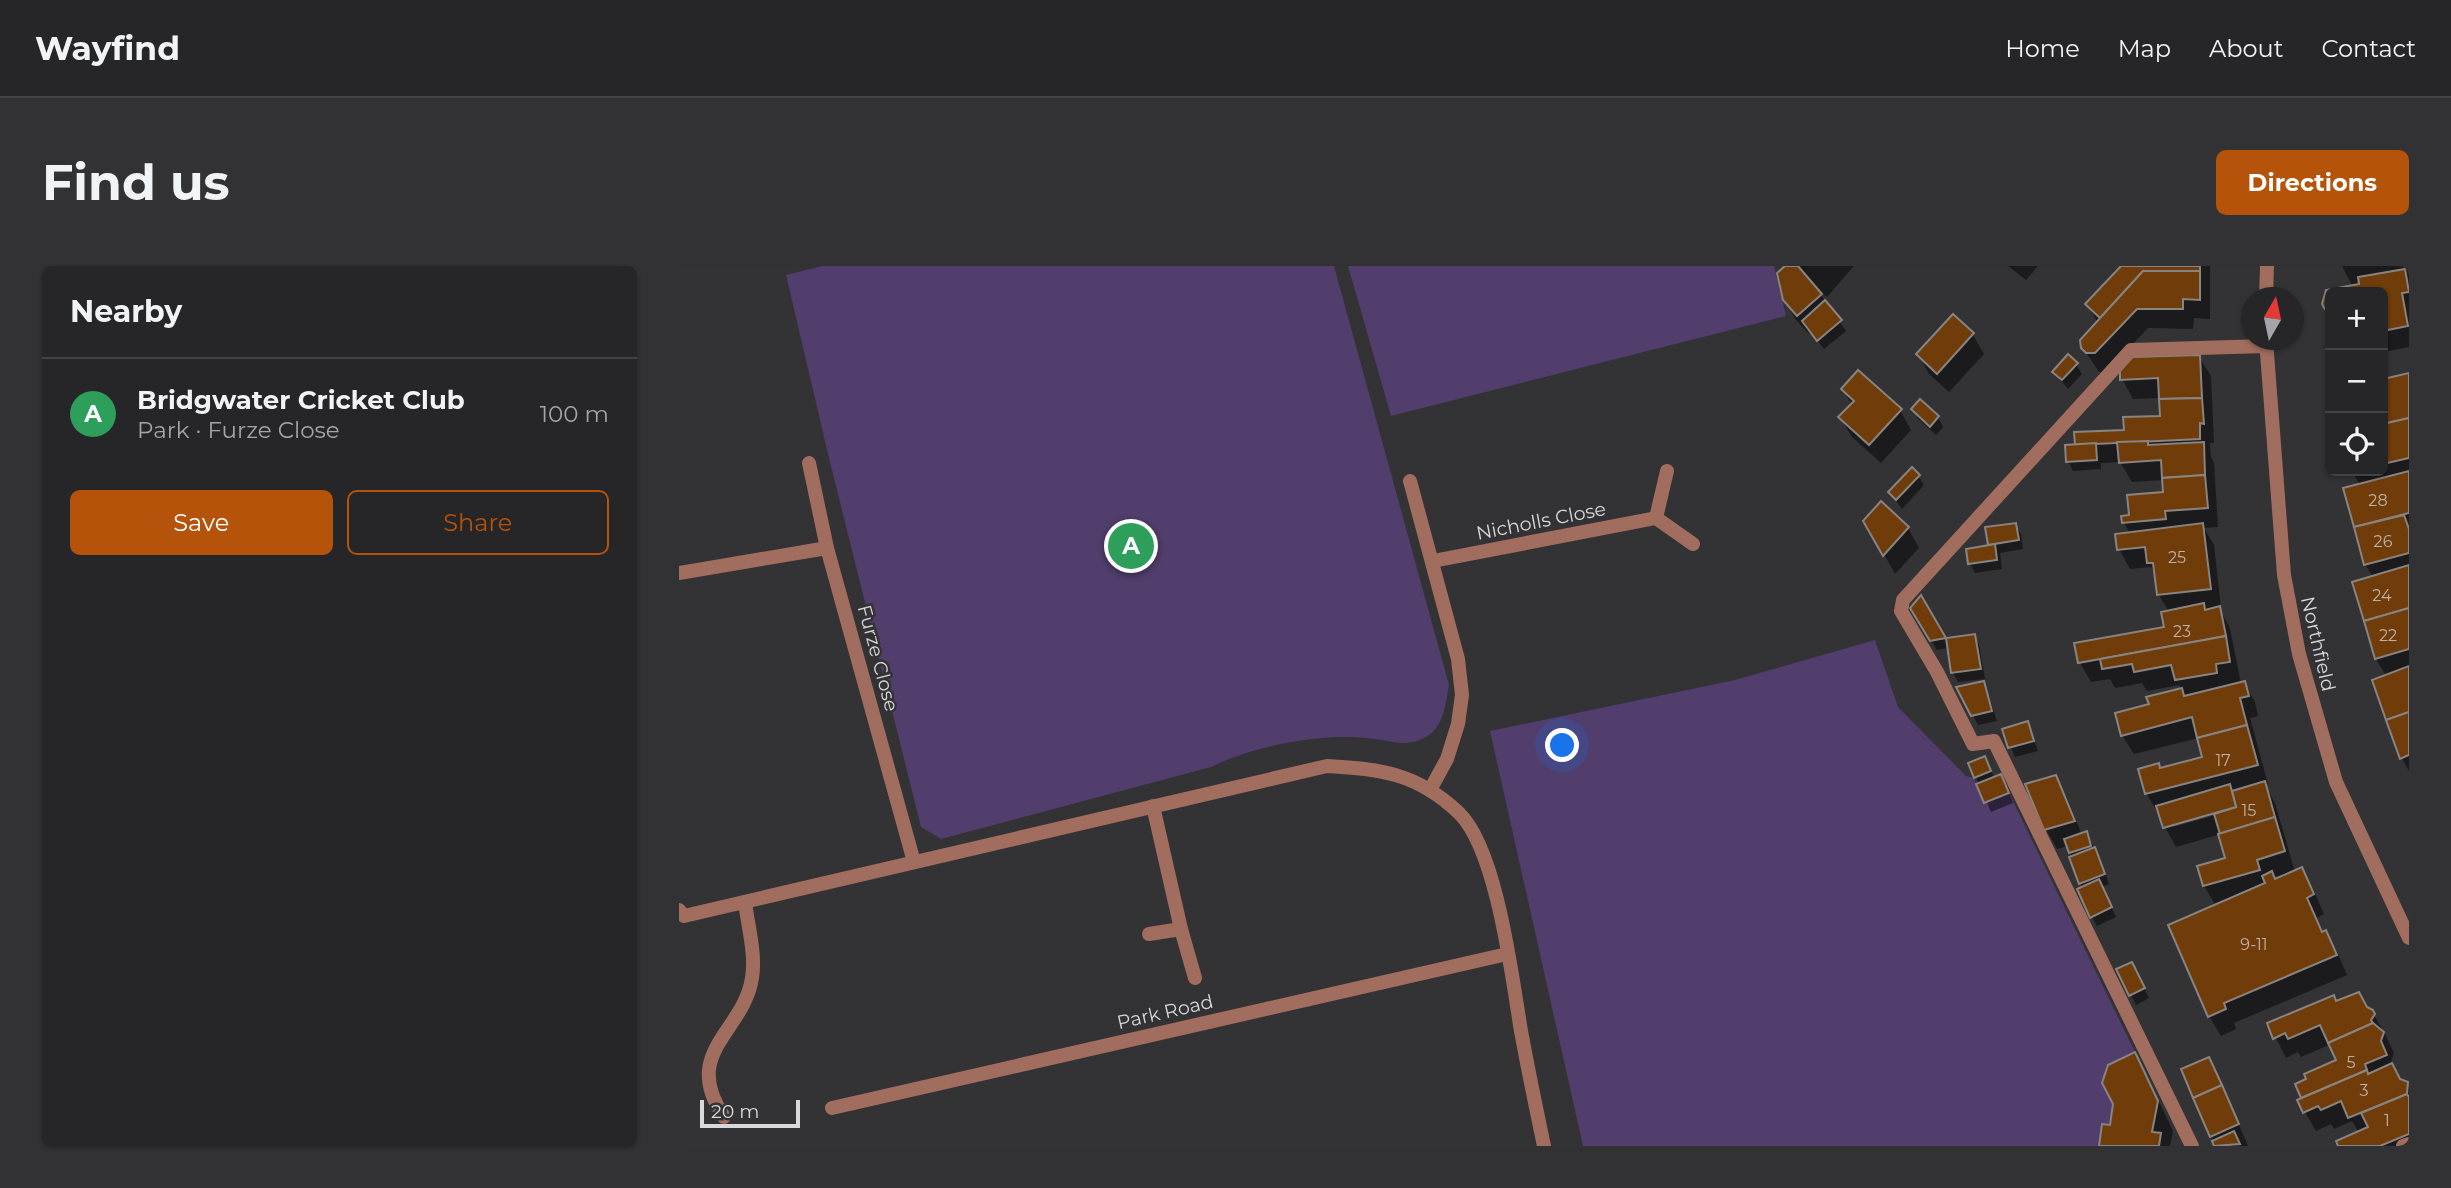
<!DOCTYPE html>
<html lang="en">
<head>
<meta charset="utf-8">
<style>
	:root { --surface:#262628; --page:#323234; --text:#f1f3f6; --muted:#a4a5a8; --line:#424345; --accent:#b45309 }
	body { margin:0; font-family:Montserrat,sans-serif; background:var(--page); color:var(--text) }
	.controls { position:absolute; right:21px; top:21px; display:grid; overflow:hidden; border-radius:10px; box-shadow:0 2px 5px #0004 }
	.controls button { width:63px; height:63px; display:grid; place-items:center; padding:0; border:0; border-bottom:2px solid var(--line); background:var(--surface); color:var(--text); font:35px sans-serif }
	.compass { position:absolute; left:1562px; top:21px; width:63px; height:63px; border-radius:50%; background:var(--surface); box-shadow:0 2px 5px #0004; rotate:9deg }
	.scale { position:absolute; left:21px; bottom:18px; width:100px; box-sizing:border-box; padding-left:7px; border:4px solid #d8d8da; border-top:0; font-size:19px; line-height:24px; white-space:nowrap; color:#d8d8da; -webkit-text-stroke:5px #333235; paint-order:stroke }
	.you { position:absolute; left:884px; top:480px; width:24px; height:24px; margin:-18px; border:5px solid #fff; border-radius:50%; background:#1a73e8; box-shadow:0 0 0 10px #1a73e833 }
	.badge { display:grid; place-items:center; width:46px; height:46px; border-radius:50%; background:var(--accent); color:#fff; font-size:23px; font-weight:700 }
	.pin { position:absolute; translate:-50% -50%; border:4px solid #fff; box-shadow:0 2px 7px #0006 }
	.list { margin:0; padding:0; list-style:none }
	h2 { display:flex; justify-content:space-between; align-items:center; height:91px; margin:0; padding:0 28px; font-size:30px }
	h2 small { font-size:23px; font-weight:400; color:var(--muted) }
	.list li { display:grid; grid-template-columns:46px 1fr auto; gap:21px; align-items:center; box-sizing:border-box; height:112px; padding:0 28px; border-top:2px solid var(--line) }
	.list b { display:block; font-size:26px; white-space:nowrap }
	.list p { margin:0; font-size:23px; white-space:nowrap; color:var(--muted) }
	.list em { font-size:23px; font-style:normal; color:var(--muted) }
	.actions { display:flex; gap:14px; padding:21px 28px }
	.actions a { flex:1; padding:16px 0; border:2px solid var(--accent); border-radius:10px; text-align:center; font-size:24px; color:var(--accent) }
	.actions .main { background:var(--accent); color:#fff }
	.icon { flex:none; width:38px; height:38px; fill:none; stroke:currentColor; stroke-width:2; stroke-linecap:round; stroke-linejoin:round }
	.map { position:relative; flex:none; width:1730px; height:880px; overflow:hidden; border-radius:10px }
	header { display:flex; align-items:center; gap:42px; box-sizing:border-box; height:98px; padding:0 35px; background:var(--surface); border-bottom:2px solid var(--line) }
	header strong { font-size:33px }
	nav { display:flex; gap:38px; margin-inline-start:auto; font-size:24px }
	.intro { display:flex; align-items:center; justify-content:space-between; box-sizing:border-box; height:168px; padding:0 42px }
	h1 { margin:0; font-size:49px }
	.button { padding:18px 32px; border-radius:10px; background:var(--accent); color:#fff; font-size:24px; font-weight:700 }
	main { display:flex; gap:42px; padding:0 42px }
	aside { flex:1; background:var(--surface); border-radius:10px; box-shadow:0 2px 5px #0004 }
	.map>svg:first-child { display:block }
</style>
</head>
<body>
<header>
<strong>Wayfind</strong>
<nav><a>Home</a><a>Map</a><a>About</a><a>Contact</a></nav>
</header>
<div class="intro"><h1>Find us</h1><a class="button">Directions</a></div>
<main>
<aside>
<h2>Nearby<small></small></h2>
<ul class="list">
<li><span class="badge" style="background:#2e9e5b">A</span><div><b>Bridgwater Cricket Club</b><p>Park · Furze Close</p></div><em>100 m</em></li>
</ul>
<div class="actions"><a class="main">Save</a><a>Share</a></div>
</aside>
<div class="map">
<svg width="1730" height="880" viewBox="0 0 1730 880">
	<rect width="100%" height="100%" fill="#333235"/>
	<g fill="#513e6c">
		<path d="M144,0H655L770,419C767,436 765,461 747,471C727,482 715,475 695,473C683,471 669,471 657,471C616,473 569,483 532,501L262,573L242,561L150,192L107,9Z"/>
		<path d="M669,0H1095L1107,50L712,150Z"/>
		<path d="M1196,374L1219,441L1287,510L1295,512L1297,518L1330,527L1456,786L1429,799L1423,817L1434,838L1431,859L1423,858L1420,880H904L811,465L1056,414Z"/>
	</g>
	<g fill="#0007" fill-rule="evenodd">
		<path d="M1109,0H1175L1148,31L1138,23L1167,65L1145,83L1132,66L1130,68L1117,54L1105,33Z"/>
		<path d="M1329,0H1359L1347,14Z"/>
		<path d="M1444,0H1531V53L1515,52L1514,63L1469,62L1427,106H1420L1404,82L1419,57L1408,38Z"/>
		<path d="M1663,0H1730V81L1705,86L1706,92L1704,93V26H1651V48L1645,37L1649,26L1674,21Z"/>
		<path d="M1274,51L1294,69L1305,88L1270,126L1250,108L1239,88Z"/>
		<path d="M1520,91L1532,110L1535,177H1531L1532,191L1535,197L1539,261L1525,262L1535,279L1542,342H1540L1551,362L1562,418L1565,417L1576,436L1579,450L1571,452L1589,518L1586,519L1596,537L1616,606L1622,604L1634,623L1645,648L1638,652L1645,667L1647,666L1658,686L1668,709L1555,757L1557,763L1542,770L1530,750L1537,640L1525,620L1548,593L1542,568L1497,581L1486,561L1481,546L1479,547L1467,527L1481,503L1525,492L1520,472L1455,488L1443,469L1472,439L1503,423L1500,419L1468,425L1463,417L1436,422L1431,413L1412,416L1401,397L1487,362L1490,346L1480,329L1477,310L1472,301L1451,303L1440,283L1451,268L1445,257L1486,228L1485,214L1453,216L1441,196L1422,197V203L1394,205L1389,195L1388,180L1447,166L1483,151L1482,132L1454,133L1443,113ZM1543,543L1544,547L1494,561L1493,558ZM1607,608L1608,610L1596,615L1594,611Z"/>
		<path d="M1397,98L1403,108L1389,123L1375,106Z"/>
		<path d="M1730,109V505L1723,492L1707,410L1697,393L1675,317L1694,311L1686,298L1667,223L1681,219L1673,205H1704V115Z"/>
		<path d="M1164,123L1221,144L1232,164L1202,197L1173,171L1161,151L1173,139Z"/>
		<path d="M1234,143L1259,151L1264,161L1257,169L1239,153Z"/>
		<path d="M1239,210L1245,219L1223,243L1211,226Z"/>
		<path d="M1187,255L1229,262L1240,282L1216,308Z"/>
		<path d="M1336,258L1342,268L1344,283L1321,287L1323,303L1296,307L1291,298L1311,280L1308,263Z"/>
		<path d="M1242,332L1266,374L1295,369L1300,379L1306,413L1279,416L1274,407L1270,382L1258,384L1233,342Z"/>
		<path d="M1304,417L1309,427L1318,455L1299,459L1280,422Z"/>
		<path d="M1348,457L1359,485L1336,491L1325,464Z"/>
		<path d="M1306,492L1316,513L1327,520L1334,537L1312,546L1297,511Z"/>
		<path d="M1376,511L1387,530L1403,569L1407,568L1421,592L1430,618L1423,621L1437,651L1418,660L1413,651L1389,580L1378,583L1367,563Z"/>
		<path d="M1440,704L1458,708L1470,732L1457,739Z"/>
		<path d="M1657,737L1693,746L1705,766L1715,787L1712,796L1718,810L1730,822V880H1662L1659,876L1680,867L1673,855L1655,863L1652,858L1637,865L1626,846L1624,833L1618,819L1660,795L1652,778L1622,791L1619,786L1607,792L1590,758Z"/>
		<path d="M1455,788L1471,817L1494,865L1491,880H1422L1425,860L1433,861Z"/>
		<path d="M1504,804L1548,831L1569,880H1537Z"/>
	</g>
	<g fill="#703c09" stroke="#888482" stroke-width="2">
		<path d="M1106,0H1119L1143,28L1118,50L1104,34L1098,7Z"/>
		<path d="M1442,0H1521V5H1464L1421,52L1406,38Z"/>
		<path d="M1726,3L1730,26L1723,27L1729,60L1704,65V26H1651V49L1645,42L1643,38L1647,24L1680,18L1679,11Z"/>
		<path d="M1464,5H1521V34L1504,33V43H1458L1416,87H1407L1402,82L1401,74Z"/>
		<path d="M1146,34L1163,54L1138,75L1123,55Z"/>
		<path d="M1274,48L1295,67L1258,108L1237,88Z"/>
		<path d="M1389,88L1399,97L1383,114L1373,106Z"/>
		<path d="M1521,89L1523,132L1480,133L1479,112L1441,114V105L1453,91Z"/>
		<path d="M1179,104L1223,143L1190,179L1159,151L1175,135L1162,123Z"/>
		<path d="M1730,107V152L1704,158V113Z"/>
		<path d="M1523,132L1525,158L1521,157V173L1396,179L1395,166L1445,164L1444,151L1481,150L1480,133Z"/>
		<path d="M1241,133L1260,150L1251,161L1232,143Z"/>
		<path d="M1730,152V192L1704,198V158Z"/>
		<path d="M1469,175V179L1525,176L1526,209L1483,212L1482,194L1440,197L1438,176Z"/>
		<path d="M1417,177L1418,194L1387,196L1386,179Z"/>
		<path d="M1233,201L1241,209L1217,234L1209,226Z"/>
		<path d="M1730,205V247L1675,261L1664,222Z"/>
		<path d="M1526,209L1529,242L1486,245L1487,253L1443,257L1442,250L1450,249L1448,229L1484,226L1483,212Z"/>
		<path d="M1202,235L1230,261L1204,290L1184,255Z"/>
		<path d="M1725,249L1730,263V287L1685,299L1675,261Z"/>
		<path d="M1337,257L1340,274L1309,279L1306,261Z"/>
		<path d="M1524,257L1532,323L1478,329L1474,297H1468L1466,281L1438,284L1436,268Z"/>
		<path d="M1316,278L1318,294L1289,298L1287,283Z"/>
		<path d="M1730,299V342L1685,355L1673,316Z"/>
		<path d="M1242,329L1267,372L1251,375L1231,342Z"/>
		<path d="M1525,337L1526,344L1541,340L1547,370L1399,397L1395,377L1485,361L1482,346Z"/>
		<path d="M1730,342V383L1696,393L1685,355Z"/>
		<path d="M1296,368L1302,403L1272,407L1267,372Z"/>
		<path d="M1547,370L1551,396L1537,398L1538,407L1496,414L1492,399L1455,406L1453,398L1423,403L1421,393Z"/>
		<path d="M1730,400V446L1707,454L1693,414Z"/>
		<path d="M1305,415L1313,445L1292,450L1277,421Z"/>
		<path d="M1566,415L1570,430L1561,432L1568,459L1518,472L1513,451L1442,470L1436,447L1470,438L1467,431L1503,422L1505,430Z"/>
		<path d="M1730,446V489L1721,493L1707,454Z"/>
		<path d="M1349,455L1355,475L1329,482L1323,463Z"/>
		<path d="M1568,459L1579,499L1466,528L1459,503L1480,497L1481,502L1523,491L1518,472Z"/>
		<path d="M1306,490L1312,505L1295,512L1289,497Z"/>
		<path d="M1322,508L1330,527L1305,537L1297,518Z"/>
		<path d="M1377,509L1396,555L1365,564L1346,518Z"/>
		<path d="M1586,515L1596,551L1541,568L1535,548L1557,541L1553,525Z"/>
		<path d="M1551,518L1557,541L1484,562L1477,540Z"/>
		<path d="M1596,551L1606,585L1578,594L1581,604L1524,620L1518,600L1546,592L1539,568Z"/>
		<path d="M1408,565L1412,580L1390,587L1385,573Z"/>
		<path d="M1416,581L1426,608L1400,618L1390,591Z"/>
		<path d="M1623,601L1635,628L1628,632L1643,666L1647,664L1658,689L1545,737L1547,743L1529,751L1489,659L1586,617L1583,610L1593,605L1596,613Z"/>
		<path d="M1420,613L1433,641L1411,652L1398,623Z"/>
		<path d="M1453,696L1466,722L1450,730L1437,703Z"/>
		<path d="M1680,726L1688,741L1694,744L1696,748L1692,754L1694,757L1649,777L1641,759L1609,773L1606,767L1594,773L1588,757L1655,729L1657,735Z"/>
		<path d="M1694,757L1705,766L1702,775L1708,789L1686,798L1688,804L1622,832L1616,818L1627,813L1625,808L1657,794L1649,777Z"/>
		<path d="M1456,786L1479,835L1473,866L1482,867L1480,880H1420L1423,858L1431,859L1434,838L1423,817L1429,799Z"/>
		<path d="M1530,791L1543,819L1514,832L1502,803Z"/>
		<path d="M1713,797L1721,813L1729,816L1728,828L1669,852L1662,835L1642,844L1639,840L1624,847L1618,834L1688,804L1689,808Z"/>
		<path d="M1543,819L1560,858L1531,871L1514,832Z"/>
		<path d="M1728,828L1730,831V868L1701,880H1659L1657,875L1689,861L1682,847Z"/>
		<path d="M1555,865L1561,878L1535,880L1533,875Z"/>
	</g>
	<g fill="none" stroke-linecap="round" stroke-linejoin="round">
		<g stroke="#a06d5e" stroke-width="14">
			<path d="M45,851C1,786 65,766 73,712C77,688 69,661 66,636"/>
			<path d="M1513,880L1315,475L1294,478L1258,406L1222,345L1224,334L1452,84L1587,80"/>
			<path d="M1724,880L1730,878"/>
		</g>
		<g stroke="#a06d5e" stroke-width="14">
			<path d="M1587,32L1588,0"/>
			<path d="M1587,74L1605,309L1620,388L1657,516L1730,672"/>
			<path d="M130,197L148,282L235,596"/>
			<path d="M731,215L779,393L783,429L779,458L768,493L751,524"/>
			<path d="M977,252L988,205"/>
			<path d="M754,295L977,252L1014,278"/>
			<path d="M0,307L148,282"/>
			<path d="M474,540L502,663L516,712"/>
			<path d="M0,644L5,650L648,500C702,503 738,507 780,547C818,584 833,711 842,765C849,803 857,842 865,880"/>
			<path d="M470,668L502,663"/>
			<path d="M153,842L828,688"/>
		</g>
	</g>
	<g text-anchor="middle" dominant-baseline="central" stroke-width="5" stroke-linejoin="round" paint-order="stroke">
		<g font-size="16" fill="#beb1a6">
			<text x="1699" y="234">28</text>
			<text x="1704" y="275">26</text>
			<text x="1498" y="291">25</text>
			<text x="1703" y="329">24</text>
			<text x="1503" y="365">23</text>
			<text x="1709" y="369">22</text>
			<text x="1544" y="494">17</text>
			<text x="1570" y="544">15</text>
			<text x="1575" y="678">9-11</text>
			<text x="1672" y="796">5</text>
			<text x="1685" y="824">3</text>
			<text x="1708" y="854">1</text>
		</g>
		<g font-size="19" fill="#d8d8da" stroke="#333235">
			<text transform="translate(862 255) rotate(-11)">Nicholls Close</text>
			<text transform="translate(1639 378) rotate(77)">Northfield</text>
			<text transform="translate(199 392) rotate(75)">Furze Close</text>
			<text transform="translate(486 746) rotate(-13)">Park Road</text>
		</g>
	</g>
</svg>
<div class="controls">
<button>+</button>
<button>−</button>
<button><svg class="icon" aria-label="locate" viewBox="0 0 24 24"><circle cx="12" cy="12" r="6"/><path d="M12 2v4M12 18v4M2 12h4M18 12h4"/></svg></button>
</div>
<svg class="compass" viewBox="-18 -18 36 36"><path d="M0-13l5 13h-10z" fill="#e53935"/><path d="M0 13l5-13h-10z" fill="#a4a5a8"/></svg>
<div class="scale">20 m</div>
<div class="you"></div>
<div class="pin badge" style="left:452px;top:280px;background:#2e9e5b">A</div>
</div>
</main>
</body>
</html>
